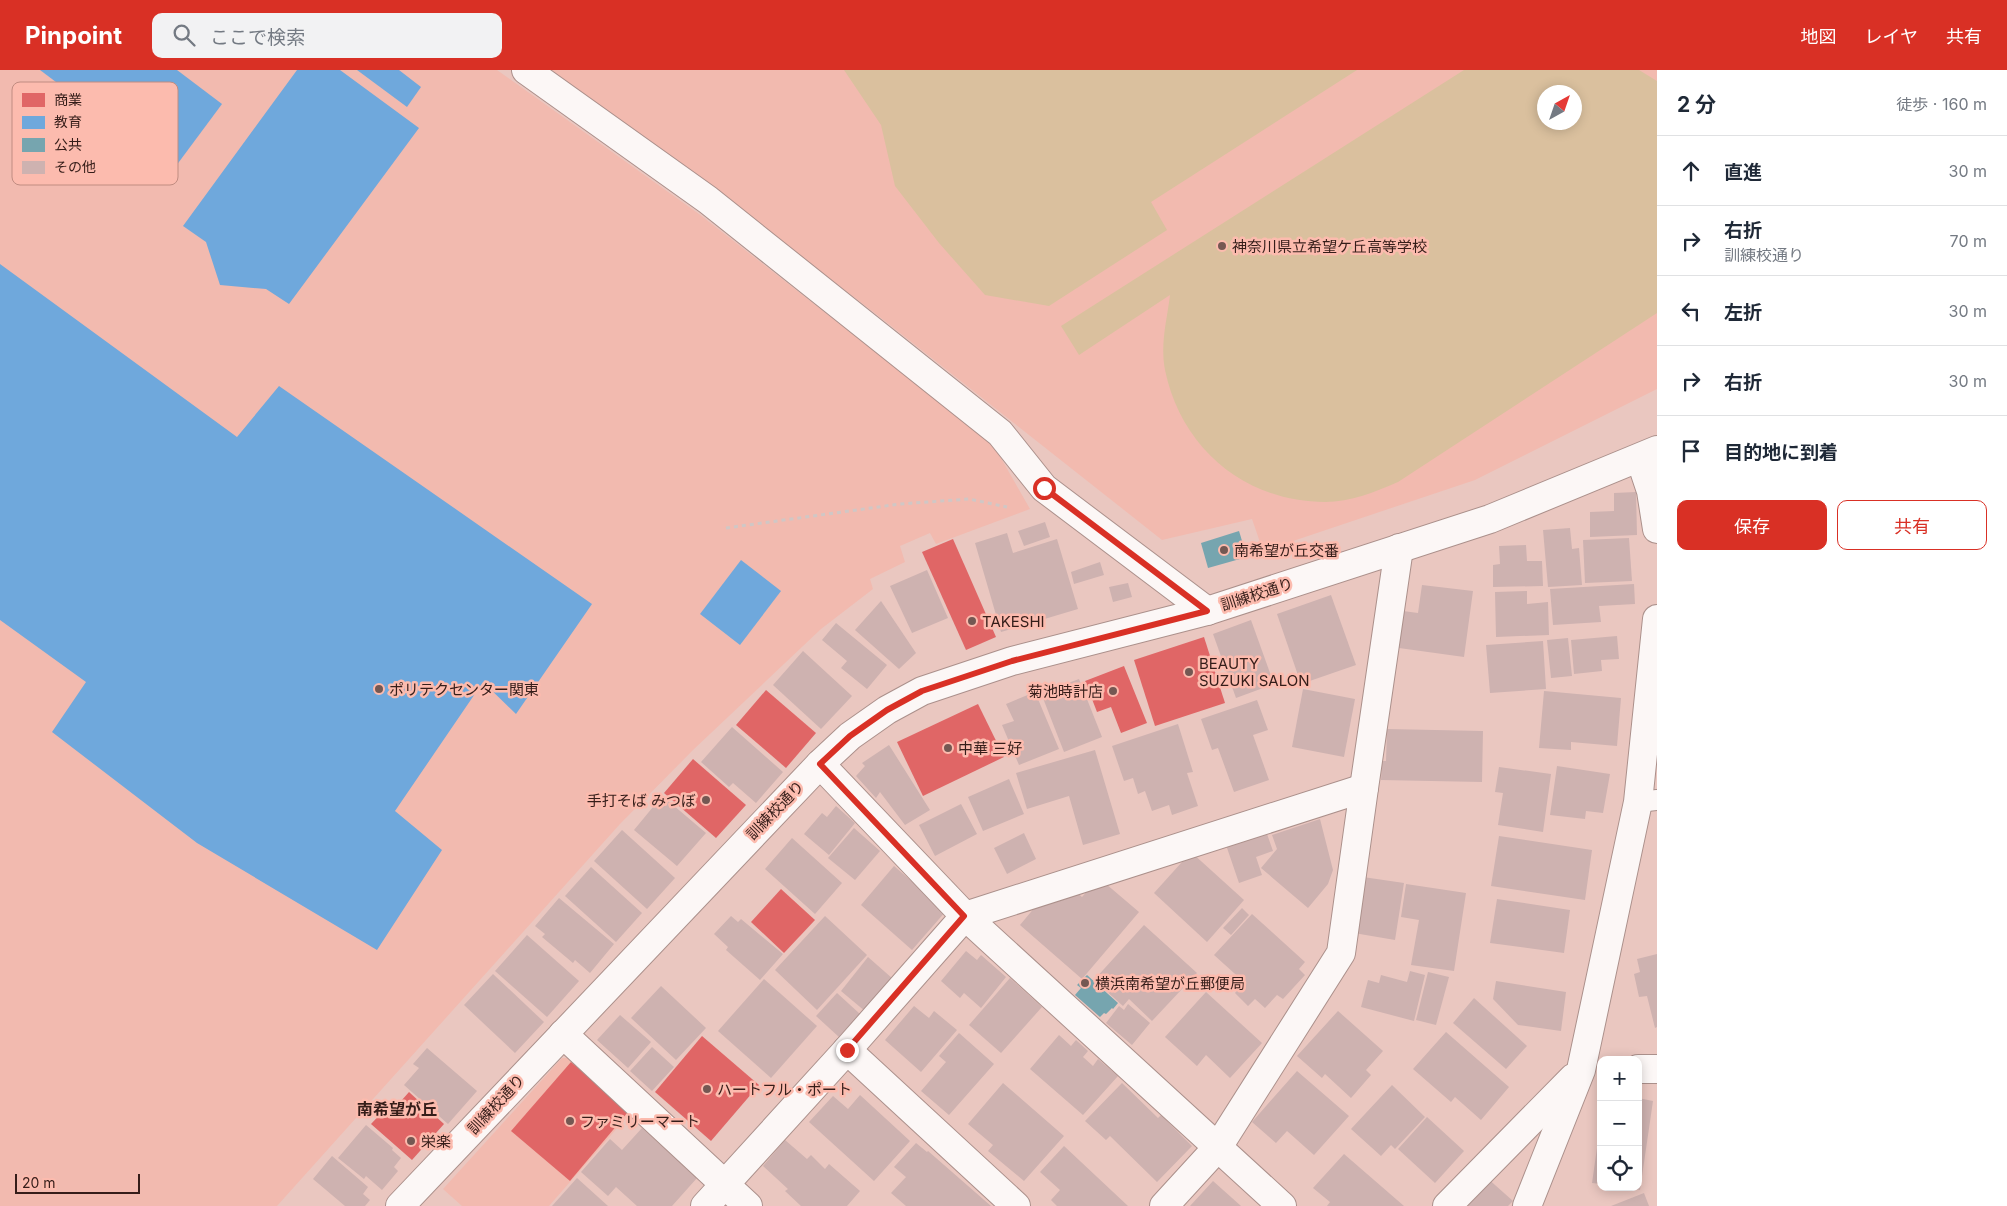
<!DOCTYPE html>
<html lang="ja">
<head>
<meta charset="utf-8">
<style>
	:root { --surface:#fff; --page:#f2f2f3; --text:#1f2937; --muted:#747a83; --line:#e0e1e3; --accent:#d93025 }
	body { margin:0; font-family:Inter,"Noto Sans JP",sans-serif; background:var(--page); color:var(--text) }
	.controls { position:absolute; right:15px; bottom:15px; display:grid; overflow:hidden; border-radius:10px; box-shadow:0 2px 12px #0003 }
	.controls button { width:45px; height:45px; display:grid; place-items:center; padding:0; border:0; border-bottom:1px solid var(--line); background:var(--surface); color:var(--text); font:25px sans-serif }
	.compass { position:absolute; left:1537px; top:15px; width:45px; height:45px; border-radius:50%; background:var(--surface); box-shadow:0 2px 12px #0003; rotate:40deg }
	.scale { position:absolute; left:15px; bottom:12px; width:125px; box-sizing:border-box; padding-left:5px; border:2px solid #351d19; border-top:0; font-size:14px; line-height:18px; white-space:nowrap; color:#351d19; -webkit-text-stroke:4px #fcbbae; paint-order:stroke }
	.stop { position:absolute; width:15px; height:15px; margin:-11px; border:4px solid #d93025; border-radius:50%; background:#fff }
	.stop.end { background:#d93025; border-color:#fff; box-shadow:0 1px 5px #0008 }
	.list { margin:0; padding:0; list-style:none }
	h2 { display:flex; justify-content:space-between; align-items:center; height:65px; margin:0; padding:0 20px; font-size:21px }
	h2 small { font-size:16px; font-weight:400; color:var(--muted) }
	.list li { display:grid; grid-template-columns:32px 1fr auto; gap:15px; align-items:center; box-sizing:border-box; height:70px; padding:0 20px; border-top:1px solid var(--line) }
	.list b { display:block; font-size:19px; white-space:nowrap }
	.list p { margin:0; font-size:16px; white-space:nowrap; color:var(--muted) }
	.list em { font-size:16px; font-style:normal; color:var(--muted) }
	.actions { display:flex; gap:10px; padding:15px 20px }
	.actions a { flex:1; padding:11px 0; border:1px solid var(--accent); border-radius:10px; text-align:center; font-size:18px; color:var(--accent) }
	.actions .main { background:var(--accent); color:#fff }
	.icon { flex:none; width:28px; height:28px; fill:none; stroke:currentColor; stroke-width:2; stroke-linecap:round; stroke-linejoin:round }
	.map { position:relative; flex:none; width:1657px; height:1136px; overflow:hidden }
	header { display:flex; align-items:center; gap:30px; box-sizing:border-box; height:70px; padding:0 25px; background:var(--accent); color:#fff }
	header strong { font-size:24px }
	nav { display:flex; gap:28px; margin-inline-start:auto; font-size:18px }
	.search { width:350px; height:45px; background:var(--page); display:flex; align-items:center; gap:12px; box-sizing:border-box; padding:0 18px; border-radius:10px; color:var(--muted); font-size:19px }
	main { display:flex }
	aside { flex:1; background:var(--surface) }
	.map>svg:first-child { display:block }
</style>
</head>
<body>
<header>
<strong>Pinpoint</strong>
<div class="search"><svg class="icon" aria-label="search" viewBox="0 0 24 24"><circle cx="10" cy="10" r="6"/><path d="M15 15l6 6"/></svg>ここで検索</div>
<nav><a>地図</a><a>レイヤ</a><a>共有</a></nav>
</header>
<main>
<div class="map">
<svg width="1657" height="1136" viewBox="0 0 1657 1136">
	<rect width="100%" height="100%" fill="#eac7c0"/>
	<g fill="#f2baaf" fill-rule="evenodd">
		<path d="M0,0H497L699,144L993,374L1030,439L936,474L930,463L900,476L905,492L870,509L873,519L821,559L693,680L620,754L277,1136H0Z"/>
		<path d="M549,0H1657V319L1475,410L1263,481L1252,449L1162,470L876,244L697,107ZM1544,22H1574V52H1544Z"/>
		<path d="M562,988H575L633,1040L549,1136H462L443,1119Z"/>
	</g>
	<g fill="#dac09e" fill-rule="evenodd">
		<path d="M844,0H1357L1151,132L1167,160L1049,236L985,225L939,173L895,116L881,55Z"/>
		<path d="M1464,0H1639L1657,11V243L1398,412C1375,422 1351,432 1325,432C1245,432 1181,378 1165,300C1160,274 1167,250 1170,225L1079,285L1061,256ZM1544,22H1574V52H1544Z"/>
	</g>
	<g fill="#e06666">
		<path d="M953,469L996,567L966,580L922,482Z"/>
		<path d="M1204,567L1225,633L1155,656L1134,590Z"/>
		<path d="M1124,596L1147,653L1121,663L1111,637L1097,642L1085,611Z"/>
		<path d="M766,620L816,663L786,698L736,655Z"/>
		<path d="M978,634L1004,687L923,726L897,672Z"/>
		<path d="M693,689L746,735L716,768L664,723Z"/>
		<path d="M781,819L815,850L784,883L751,852Z"/>
		<path d="M702,966L759,1015L711,1071L655,1022Z"/>
		<path d="M571,992L629,1041L570,1111L511,1061Z"/>
		<path d="M409,1022L444,1054L412,1090L371,1054L389,1035L394,1039Z"/>
	</g>
	<g fill="#6fa8dc">
		<path d="M40,0H177L222,34L173,100Z"/>
		<path d="M297,0H340L419,58L289,234L266,219L220,215L206,172L183,156Z"/>
		<path d="M357,0H399L421,17L407,37Z"/>
		<path d="M0,194L237,367L279,316L592,534L516,644L483,612L395,741L442,780L377,880L197,773L52,662L86,612L0,550Z"/>
		<path d="M741,490L781,521L740,575L700,544Z"/>
	</g>
	<g fill="#76a5af">
		<path d="M1239,461L1247,487L1208,498L1201,473Z"/>
		<path d="M1087,905L1118,933L1113,939L1112,938L1106,944L1104,943L1100,947L1075,925L1081,918L1077,915Z"/>
	</g>
	<g fill="#ceb2b0">
		<path d="M1636,422L1637,465L1590,467V442L1614,441V423Z"/>
		<path d="M1045,452L1050,467L1024,476L1018,461Z"/>
		<path d="M1570,458L1572,479L1579,478L1582,515L1548,517L1543,460Z"/>
		<path d="M1007,463L1013,483L1057,469L1078,539L1001,562L975,473Z"/>
		<path d="M1629,468L1632,511L1585,513L1583,470Z"/>
		<path d="M1526,475L1527,491H1542L1543,516L1493,517V495L1500,494L1499,476Z"/>
		<path d="M1100,492L1104,505L1074,514L1071,502Z"/>
		<path d="M927,500L948,548L912,563L890,516Z"/>
		<path d="M1128,513L1132,527L1113,532L1109,517Z"/>
		<path d="M1634,514L1635,534L1599,536L1601,552L1553,555L1550,519Z"/>
		<path d="M1422,515L1473,521L1464,587L1399,578L1403,541L1418,543Z"/>
		<path d="M1527,521V534L1548,532L1549,565L1496,567L1495,522Z"/>
		<path d="M1331,525L1356,595L1301,614L1277,544Z"/>
		<path d="M881,531L916,583L899,599L855,560Z"/>
		<path d="M1251,550L1274,614L1236,628L1213,564Z"/>
		<path d="M836,553L887,595L867,619L841,598L847,591L822,570Z"/>
		<path d="M1617,566L1619,589L1601,590L1602,601L1574,604L1571,570Z"/>
		<path d="M1568,568L1572,606L1551,608L1547,570Z"/>
		<path d="M1543,571L1546,619L1490,623L1486,575Z"/>
		<path d="M803,581L852,626L821,659L773,615Z"/>
		<path d="M1079,609L1102,667L1064,682L1041,623Z"/>
		<path d="M1303,619L1355,629L1344,687L1292,677Z"/>
		<path d="M1544,621L1621,628L1617,676L1571,672V680L1539,678Z"/>
		<path d="M1035,622L1059,679L1019,695L1002,655L1014,651L1006,634Z"/>
		<path d="M1257,630L1268,660L1253,665L1269,710L1234,722L1218,678L1212,680L1201,649Z"/>
		<path d="M1178,654L1193,702L1187,703L1198,736L1172,745L1169,735L1152,741L1145,721L1138,724L1133,708L1124,711L1112,676Z"/>
		<path d="M732,657L783,702L756,733L733,713L729,717L701,692Z"/>
		<path d="M1387,659L1483,661L1482,712L1381,710L1382,691H1386Z"/>
		<path d="M889,675L930,740L905,755L880,722L876,728L856,706L865,696L862,693Z"/>
		<path d="M1095,680L1120,764L1083,775L1069,726L1027,739L1016,703Z"/>
		<path d="M1557,696L1610,704L1603,743L1586,741L1585,749L1550,745Z"/>
		<path d="M1499,697L1551,704L1543,762L1498,755L1503,723L1495,722Z"/>
		<path d="M1009,709L1024,744L983,761L968,727Z"/>
		<path d="M660,724L706,763L677,796L634,760L653,737L651,735Z"/>
		<path d="M961,734L977,764L935,786L919,755Z"/>
		<path d="M836,736L855,753L829,785L804,764L822,743L827,747Z"/>
		<path d="M1320,749L1333,800L1328,814L1308,838L1261,798L1277,779L1272,765Z"/>
		<path d="M854,758L880,781L855,810L828,788Z"/>
		<path d="M622,760L675,808L647,839L594,791Z"/>
		<path d="M1266,761L1273,781L1256,787L1262,805L1239,813L1226,775Z"/>
		<path d="M1024,763L1036,789L1007,804L994,778Z"/>
		<path d="M1499,766L1592,780L1585,830L1491,816Z"/>
		<path d="M792,768L842,813L815,844L765,799Z"/>
		<path d="M1191,782L1244,830L1207,872L1154,823Z"/>
		<path d="M894,796L946,841L912,880L861,835Z"/>
		<path d="M591,797L642,843L616,872L565,826Z"/>
		<path d="M1363,807L1404,813L1395,870L1354,863Z"/>
		<path d="M1099,808L1139,842L1082,909L1020,855L1046,824L1056,832L1070,816L1082,827Z"/>
		<path d="M1406,814L1466,823L1454,901L1411,895L1419,850L1401,847Z"/>
		<path d="M559,828L614,874L590,903L575,890L573,893L542,867L545,864L535,856Z"/>
		<path d="M1497,829L1570,840L1564,883L1490,873Z"/>
		<path d="M1242,838L1249,845L1231,865L1223,858Z"/>
		<path d="M1252,844L1305,892L1299,899L1305,905L1283,929L1277,925L1265,938L1255,929L1248,936L1235,923L1244,912L1214,885Z"/>
		<path d="M731,846L738,852L741,849L783,884L760,910L726,880L728,877L714,864Z"/>
		<path d="M825,846L867,885L817,940L775,900Z"/>
		<path d="M1144,855L1197,903L1152,951L1129,929L1123,936L1094,910Z"/>
		<path d="M527,865L579,911L547,947L495,901Z"/>
		<path d="M966,881L977,890L981,885L1006,907L981,938L964,923L960,928L941,911Z"/>
		<path d="M1657,884V957L1655,958L1647,926L1639,927L1634,904L1640,902L1637,889Z"/>
		<path d="M868,887L893,909L866,942L841,921Z"/>
		<path d="M1410,901L1425,905L1414,951L1361,937L1368,910L1379,913L1381,905L1407,912Z"/>
		<path d="M1428,902L1449,907L1436,955L1416,950Z"/>
		<path d="M493,904L544,952L515,983L464,935Z"/>
		<path d="M1010,908L1042,937L1001,983L969,955Z"/>
		<path d="M764,909L817,956L771,1008L718,961Z"/>
		<path d="M1496,911L1566,922L1561,961L1518,955L1493,929Z"/>
		<path d="M661,916L706,958L676,990L631,948Z"/>
		<path d="M1206,922L1262,973L1230,1008L1206,985L1197,996L1165,967Z"/>
		<path d="M837,923L860,944L839,967L816,946Z"/>
		<path d="M1474,928L1527,976L1506,999L1453,953Z"/>
		<path d="M1128,934L1150,953L1132,975L1106,953L1119,936L1124,940Z"/>
		<path d="M914,936L929,948L934,941L957,960L921,1002L885,970Z"/>
		<path d="M1338,941L1383,981L1366,1000L1371,1005L1351,1028L1325,1004L1322,1008L1297,986Z"/>
		<path d="M620,945L651,972L628,998L597,970Z"/>
		<path d="M1446,962L1509,1017L1481,1050L1455,1027L1451,1032L1413,999Z"/>
		<path d="M959,963L994,994L949,1045L921,1021L946,992L939,986Z"/>
		<path d="M1059,965L1071,976L1076,970L1088,981L1083,987L1093,996L1098,989L1118,1006L1083,1045L1030,999Z"/>
		<path d="M652,977L674,997L652,1021L630,1001Z"/>
		<path d="M427,978L477,1021L448,1054L404,1015L419,998L413,994Z"/>
		<path d="M1297,1001L1349,1046L1314,1085L1287,1061L1276,1073L1252,1052Z"/>
		<path d="M1003,1013L1064,1066L1024,1111L988,1081L993,1075L968,1054Z"/>
		<path d="M1122,1013L1158,1048L1161,1045L1192,1076L1157,1112L1110,1066L1106,1070L1085,1051Z"/>
		<path d="M1392,1015L1425,1047L1395,1079L1391,1075L1381,1086L1351,1059Z"/>
		<path d="M860,1025L910,1071L874,1111L809,1052L833,1026L848,1039Z"/>
		<path d="M1638,1028L1653,1031L1640,1120L1632,1118L1638,1117Z"/>
		<path d="M1427,1047L1464,1081L1435,1113L1398,1079Z"/>
		<path d="M366,1055L393,1078L392,1080L401,1088L394,1097L398,1101L382,1120L366,1106L364,1109L338,1088Z"/>
		<path d="M1600,1057L1601,1058V1114L1592,1113Z"/>
		<path d="M642,1058L697,1108L672,1136H637L616,1117L608,1126L581,1102L610,1069L622,1080Z"/>
		<path d="M785,1070L807,1089L811,1085L825,1099L829,1094L860,1121L847,1136H801L785,1121L788,1119L763,1096Z"/>
		<path d="M916,1073L927,1082L928,1081L991,1136H906L891,1123L906,1107L894,1097Z"/>
		<path d="M1064,1076L1128,1136H1057L1051,1130L1060,1120L1040,1102Z"/>
		<path d="M1344,1084L1404,1136H1327L1330,1132L1313,1118Z"/>
		<path d="M332,1086L368,1117L363,1124L370,1130L365,1136H345L313,1109Z"/>
		<path d="M1486,1107L1513,1131L1508,1136H1460Z"/>
		<path d="M577,1108L608,1136H552Z"/>
		<path d="M1213,1111L1241,1136H1190Z"/>
		<path d="M1644,1123L1649,1136H1611Z"/>
	</g>
	<g fill="none" stroke-linecap="round" stroke-linejoin="round">
		<defs>
			<path id="lane" d="M1638,732L1657,730"/>
			<g id="street">
				<path d="M526,0L708,130L1000,363L1044,418L1207,541"/>
				<path d="M1640,388L1651,421L1657,459"/>
				<path d="M820,694L965,846L1282,1136"/>
				<path d="M563,964L748,1136"/>
				<path d="M847,980L1016,1136"/>
				<path d="M1638,999H1657"/>
				<path d="M705,1136L847,980L965,846L1364,718"/>
				<path d="M1164,1136L1218,1077L1341,883L1364,718L1399,478"/>
				<path d="M1447,1136L1573,1008"/>
				<path d="M1527,1136L1581,1000L1638,732L1657,549"/>
			</g>
			<path id="secondary" d="M400,1136L820,694L850,666L887,640L922,621L1012,591L1207,541L1490,449L1657,380"/>
		</defs>
		<use href="#lane" stroke="#ab908b" stroke-width="22"/>
		<use href="#street" stroke="#ab908b" stroke-width="30"/>
		<use href="#secondary" stroke="#ab908b" stroke-width="30"/>
		<path stroke="#d0c7c5" stroke-width="3" stroke-dasharray="4 4" stroke-linecap="butt" d="M726,458L900,434L969,429L1007,437"/>
		<use href="#lane" stroke="#fcf7f6" stroke-width="20"/>
		<use href="#street" stroke="#fcf7f6" stroke-width="28"/>
		<use href="#secondary" stroke="#fcf7f6" stroke-width="28"/>
	</g>
	<g fill="none" stroke-linecap="round" stroke-linejoin="round">
		<path stroke="#d93025" stroke-width="6" d="M847,980L964,846L820,694L850,666L887,640L922,621L1012,591L1207,541L1044,418"/>
	</g>
	<g fill="#745853" stroke="#fcbbae" stroke-width="2">
		<circle cx="1222" cy="176" r="5"/>
		<circle cx="1224" cy="480" r="5"/>
		<circle cx="972" cy="551" r="5"/>
		<circle cx="1189" cy="602" r="5"/>
		<circle cx="379" cy="619" r="5"/>
		<circle cx="1113" cy="621" r="5"/>
		<circle cx="948" cy="678" r="5"/>
		<circle cx="706" cy="730" r="5"/>
		<circle cx="1085" cy="913" r="5"/>
		<circle cx="707" cy="1019" r="5"/>
		<circle cx="570" cy="1051" r="5"/>
		<circle cx="411" cy="1071" r="5"/>
	</g>
	<g text-anchor="middle" dominant-baseline="central" stroke-width="5" stroke-linejoin="round" paint-order="stroke">
		<g font-size="15" fill="#351d19" stroke="#fcbbae" text-anchor="start">
			<text x="1232" y="176">神奈川県立希望ケ丘高等学校</text>
			<text x="1234" y="480">南希望が丘交番</text>
			<text x="982" y="551">TAKESHI</text>
			<text x="1199" y="593">BEAUTY<tspan x="1199" dy="17">SUZUKI SALON</tspan></text>
			<text x="389" y="619">ポリテクセンター関東</text>
			<text x="1103" y="621" text-anchor="end">菊池時計店</text>
			<text x="958" y="678">中華 三好</text>
			<text x="696" y="730" text-anchor="end">手打そば みつぼ</text>
			<text x="1095" y="913">横浜南希望が丘郵便局</text>
			<text x="717" y="1019">ハートフル・ポート</text>
			<text x="580" y="1051">ファミリーマート</text>
			<text x="421" y="1071">栄楽</text>
		</g>
		<g font-size="15" fill="#351d19" stroke="#fcbbae">
			<text transform="translate(1257 524) rotate(-18)">訓練校通り</text>
			<text transform="translate(775 740) rotate(-46)">訓練校通り</text>
			<text transform="translate(496 1034) rotate(-47)">訓練校通り</text>
		</g>
		<g font-size="16" font-weight="bold" fill="#351d19" stroke="#fcbbae">
			<text x="397" y="1039">南希望が丘</text>
		</g>
	</g>
	<rect x="12" y="12" width="166" height="103" rx="8" fill="#fcbbae" stroke="#c08c81" stroke-width="1"/>
	<rect x="22" y="23" width="23" height="14" fill="#e06666"/>
	<rect x="22" y="46" width="23" height="13" fill="#6fa8dc"/>
	<rect x="22" y="68" width="23" height="14" fill="#76a5af"/>
	<rect x="22" y="91" width="23" height="13" fill="#ceb2b0"/>
	<g font-size="14" fill="#351d19">
		<text x="54" y="35">商業</text>
		<text x="54" y="57">教育</text>
		<text x="54" y="80">公共</text>
		<text x="54" y="102">その他</text>
	</g>
</svg>
<div class="controls">
<button>+</button>
<button>−</button>
<button><svg class="icon" aria-label="locate" viewBox="0 0 24 24"><circle cx="12" cy="12" r="6"/><path d="M12 2v4M12 18v4M2 12h4M18 12h4"/></svg></button>
</div>
<svg class="compass" viewBox="-18 -18 36 36"><path d="M0-13l5 13h-10z" fill="#e53935"/><path d="M0 13l5-13h-10z" fill="#747a83"/></svg>
<div class="scale">20 m</div>
<div class="stop" style="left:1044px;top:418px"></div>
<div class="stop end" style="left:847px;top:980px"></div>
</div>
<aside>
<h2>2 分<small>徒歩 · 160 m</small></h2>
<ul class="list">
<li><svg class="icon" aria-label="ahead" viewBox="0 0 24 24"><path d="M12 20V5M6 11l6-6 6 6"/></svg><div><b>直進</b></div><em>30 m</em></li>
<li><svg class="icon" aria-label="right" viewBox="0 0 24 24"><path d="M7 20v-9h11M14 6l5 5-5 5"/></svg><div><b>右折</b><p>訓練校通り</p></div><em>70 m</em></li>
<li><svg class="icon" aria-label="left" viewBox="0 0 24 24"><path d="M17 20v-9H6M10 6l-5 5 5 5"/></svg><div><b>左折</b></div><em>30 m</em></li>
<li><svg class="icon" aria-label="right" viewBox="0 0 24 24"><path d="M7 20v-9h11M14 6l5 5-5 5"/></svg><div><b>右折</b></div><em>30 m</em></li>
<li><svg class="icon" aria-label="arrive" viewBox="0 0 24 24"><path d="M6 21V4h12l-3 4 3 4H6"/></svg><div><b>目的地に到着</b></div></li>
</ul>
<div class="actions"><a class="main">保存</a><a>共有</a></div>
</aside>
</main>
</body>
</html>
